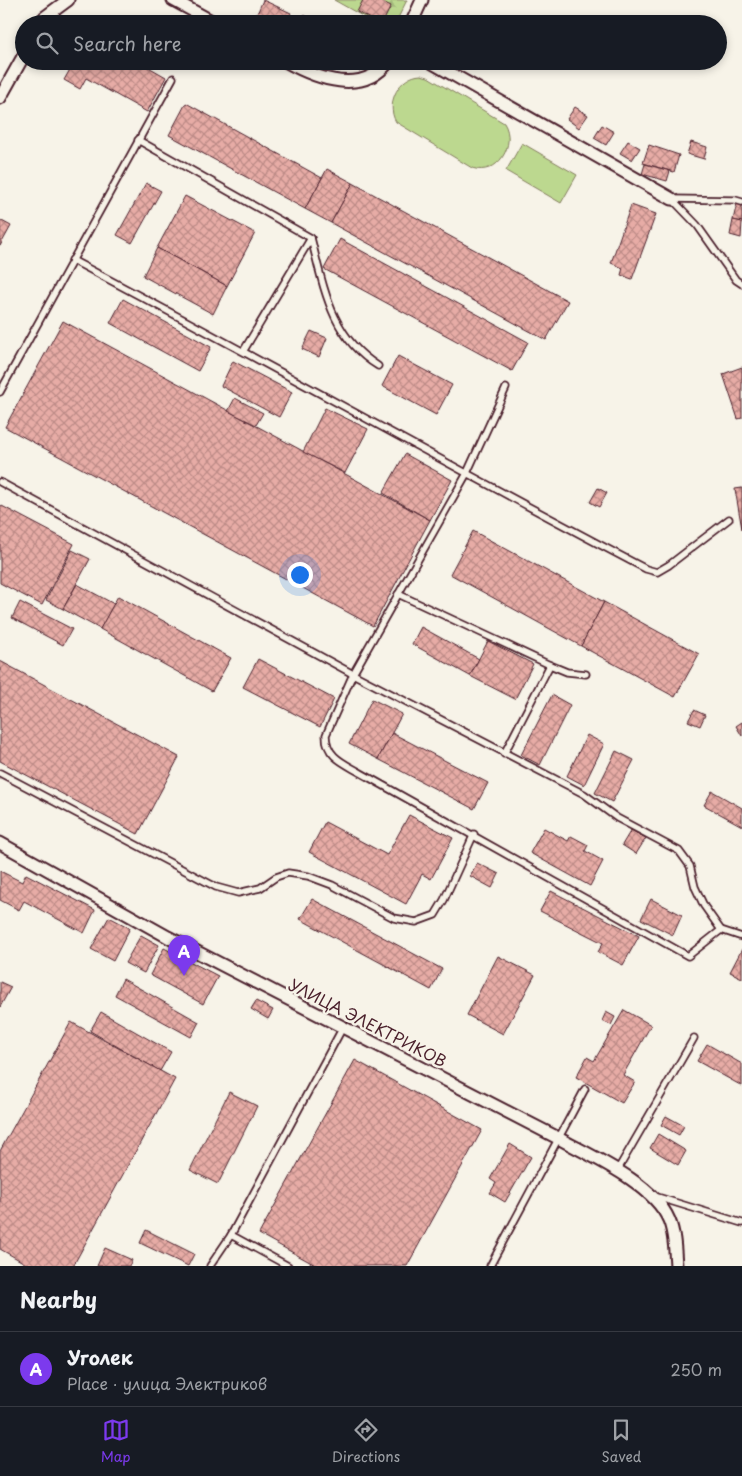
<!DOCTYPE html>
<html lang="en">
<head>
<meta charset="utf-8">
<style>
	:root { --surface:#171b24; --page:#20242c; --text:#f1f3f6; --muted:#9ea1a6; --line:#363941; --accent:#7c3aed }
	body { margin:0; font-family:"Playpen Sans",sans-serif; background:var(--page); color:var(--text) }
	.you { position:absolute; left:299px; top:574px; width:18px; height:18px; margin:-12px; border:4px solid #fff; border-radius:50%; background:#1a73e8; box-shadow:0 0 0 8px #1a73e833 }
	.badge { display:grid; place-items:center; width:32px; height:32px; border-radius:50%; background:var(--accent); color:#fff; font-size:16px; font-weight:700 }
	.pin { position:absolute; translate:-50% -41px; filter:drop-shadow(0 1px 2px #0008) }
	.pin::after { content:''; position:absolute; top:26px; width:18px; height:15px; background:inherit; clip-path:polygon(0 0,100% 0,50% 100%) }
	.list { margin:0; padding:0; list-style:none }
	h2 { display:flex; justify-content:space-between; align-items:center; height:65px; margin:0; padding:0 20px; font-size:21px }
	h2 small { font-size:16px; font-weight:400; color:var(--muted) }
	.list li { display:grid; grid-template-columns:32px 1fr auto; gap:15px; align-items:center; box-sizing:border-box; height:75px; padding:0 20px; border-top:1px solid var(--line) }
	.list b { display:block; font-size:19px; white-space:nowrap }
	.list p { margin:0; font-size:16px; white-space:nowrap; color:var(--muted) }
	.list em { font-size:16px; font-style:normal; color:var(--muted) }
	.icon { flex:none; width:28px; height:28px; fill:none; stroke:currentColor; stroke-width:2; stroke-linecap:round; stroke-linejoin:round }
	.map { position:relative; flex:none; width:742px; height:1266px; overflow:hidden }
	.search { position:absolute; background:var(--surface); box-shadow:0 2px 8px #0003; left:15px; right:15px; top:15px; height:55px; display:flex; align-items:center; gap:12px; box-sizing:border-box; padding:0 18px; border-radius:28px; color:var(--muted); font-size:19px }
	.sheet { height:140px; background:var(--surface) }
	nav { display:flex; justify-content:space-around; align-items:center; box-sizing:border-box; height:70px; border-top:1px solid var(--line); background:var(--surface); font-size:14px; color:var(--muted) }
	nav a { display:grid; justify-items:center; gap:2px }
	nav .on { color:var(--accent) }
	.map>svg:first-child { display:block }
</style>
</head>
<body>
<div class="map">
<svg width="742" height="1266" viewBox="0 0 742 1266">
	<defs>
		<pattern id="forest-firs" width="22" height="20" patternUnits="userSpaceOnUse" patternTransform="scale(1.25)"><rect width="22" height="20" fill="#bcd88f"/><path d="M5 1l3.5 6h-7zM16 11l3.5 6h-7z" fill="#a3b97c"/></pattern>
		<pattern id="building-cross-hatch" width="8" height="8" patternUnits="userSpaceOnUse" patternTransform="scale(1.25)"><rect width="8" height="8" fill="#e7aca6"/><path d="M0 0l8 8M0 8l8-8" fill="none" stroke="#bd8b87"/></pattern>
	</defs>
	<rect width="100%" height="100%" fill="#f7f3e8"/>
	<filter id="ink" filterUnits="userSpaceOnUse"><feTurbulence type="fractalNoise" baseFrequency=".02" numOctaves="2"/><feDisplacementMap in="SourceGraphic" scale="10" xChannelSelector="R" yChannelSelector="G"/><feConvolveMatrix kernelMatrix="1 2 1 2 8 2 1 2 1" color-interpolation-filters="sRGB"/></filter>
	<g filter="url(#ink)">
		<path fill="url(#forest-firs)" stroke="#837c5d" d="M334,0H407L396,22H373Z"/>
		<g fill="#bcd88f" stroke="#837c5d">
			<path d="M421,75L428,77L504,123C517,144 498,177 472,168L396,122C385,103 399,76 421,75Z"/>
			<path d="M522,143L577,175L561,203L506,171Z"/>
		</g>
		<g fill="url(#building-cross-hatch)" stroke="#4a1f2b">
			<path d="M263,0L291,13L286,22L282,20L278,24L257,14Z"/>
			<path d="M363,0H379L391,6L382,24L357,12Z"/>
			<path d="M304,15L321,24H300Z"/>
			<path d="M75,61H138L166,77L147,112L86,78L80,89L64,80Z"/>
			<path d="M186,103L322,178L305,209L169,135Z"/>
			<path d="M575,107L588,115L579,128L567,119Z"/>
			<path d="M602,125L614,132L606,145L594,138Z"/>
			<path d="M628,141L640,148L632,160L620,153Z"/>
			<path d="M691,142L707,147L704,159L687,154Z"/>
			<path d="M649,145L679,155L674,172L643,163Z"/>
			<path d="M645,164L670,171L667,181L642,174Z"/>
			<path d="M327,169L353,183L331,223L305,209Z"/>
			<path d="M146,183L161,191L132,243L117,235Z"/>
			<path d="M353,183L568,301L546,340L331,223Z"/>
			<path d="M185,196L255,233L227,286L157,248Z"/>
			<path d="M737,203L742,205V222L733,220Z"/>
			<path d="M631,205L656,214L632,279L621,275L623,268L611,263Z"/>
			<path d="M0,220L11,226L0,246Z"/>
			<path d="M733,220L742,222L741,238L730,235Z"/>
			<path d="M340,239L528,342L512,371L324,269Z"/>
			<path d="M157,248L227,286L213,314L143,276Z"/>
			<path d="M123,299L211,347L198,371L110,323Z"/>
			<path d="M63,321L430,520L373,626L5,427Z"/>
			<path d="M311,331L327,338L319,357L302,349Z"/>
			<path d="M398,356L452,385L436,415L382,386Z"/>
			<path d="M233,361L292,392L279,417L221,386Z"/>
			<path d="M742,367V418L738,419L723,374Z"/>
			<path d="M235,398L263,413L256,425L228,411Z"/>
			<path d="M325,408L368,429L345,473L303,452Z"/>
			<path d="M405,454L452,480L430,520L383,493Z"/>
			<path d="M598,488L607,493L599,507L590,502Z"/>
			<path d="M742,488V529L735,489Z"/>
			<path d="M0,505L74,544L42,605L0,583Z"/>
			<path d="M473,531L604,602L581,646L450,574Z"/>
			<path d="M72,550L90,559L63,609L46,600Z"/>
			<path d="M77,584L114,604L100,629L63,609Z"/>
			<path d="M118,596L231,658L212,691L100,629Z"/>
			<path d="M20,602L72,629L63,645L12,618Z"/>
			<path d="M604,602L699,654L675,697L581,646Z"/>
			<path d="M421,627L479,659L470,676L412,644Z"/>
			<path d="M488,641L533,664L515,699L470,676Z"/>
			<path d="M258,659L334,699L320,727L243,687Z"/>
			<path d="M0,661L179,757L138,834L0,761Z"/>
			<path d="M552,695L570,705L540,765L521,755Z"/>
			<path d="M372,699L402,714L378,759L349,744Z"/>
			<path d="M694,710L705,715L700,726L688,721Z"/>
			<path d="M742,722V736L736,726Z"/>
			<path d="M392,733L488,783L474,809L378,759Z"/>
			<path d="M587,735L604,744L584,785L567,776Z"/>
			<path d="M616,751L634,760L612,802L595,793Z"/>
			<path d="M712,791L742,808V826L704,805Z"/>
			<path d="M409,815L453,838L431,879L422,874L406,904L309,852L325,822L387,855Z"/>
			<path d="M544,828L568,841L571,836L588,845L585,851L603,861L590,886L530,853Z"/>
			<path d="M631,830L646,838L636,854L622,845Z"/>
			<path d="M477,863L499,874L492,888L470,876Z"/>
			<path d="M0,871L22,882L26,874L95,910L84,933L24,901L19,910L0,900Z"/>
			<path d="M551,891L639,936L623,965L598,952L603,943L540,911Z"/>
			<path d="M312,899L442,969L431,990L300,919Z"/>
			<path d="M651,899L682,915L673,935L641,919Z"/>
			<path d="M109,917L130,928L113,961L91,949Z"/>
			<path d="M141,935L159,945L144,973L125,963Z"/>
			<path d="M164,948L218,976L203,1004L150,975Z"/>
			<path d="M742,949V978L730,972Z"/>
			<path d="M498,956L535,975L503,1034L467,1015Z"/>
			<path d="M123,979L199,1022L191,1037L115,995Z"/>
			<path d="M0,982L11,987L0,1007Z"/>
			<path d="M256,1001L273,1010L268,1019L251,1009Z"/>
			<path d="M624,1010L651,1025L623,1075L635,1082L622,1103L576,1077L587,1057L594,1061Z"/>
			<path d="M101,1012L171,1052L160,1071L90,1031Z"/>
			<path d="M606,1012L615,1017L611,1025L602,1021Z"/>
			<path d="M71,1022L175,1079L73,1266H30L0,1249V1151Z"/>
			<path d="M707,1044L742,1064V1086L697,1061Z"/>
			<path d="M355,1060L482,1130L407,1266H317L259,1234Z"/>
			<path d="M229,1092L257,1106L218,1184L190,1170Z"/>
			<path d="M666,1116L684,1126L679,1135L661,1125Z"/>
			<path d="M658,1134L686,1151L678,1165L650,1148Z"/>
			<path d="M510,1144L531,1157L505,1202L490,1193L496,1183L490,1179Z"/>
			<path d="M146,1230L194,1254L188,1266L140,1243Z"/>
			<path d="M105,1248L132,1260L129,1266H97Z"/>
		</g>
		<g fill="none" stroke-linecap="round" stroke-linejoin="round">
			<defs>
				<g id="lane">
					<path d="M138,140L311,238C324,288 331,337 378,366"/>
					<path d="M672,199L697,225L736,280L742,284"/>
					<path d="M672,199L735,200L742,202"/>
					<path d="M72,260C264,361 453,468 646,569L657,572L669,565L729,519"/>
					<path d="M244,350L311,238"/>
					<path d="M506,388L466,475L353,674L326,735C326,757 344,763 361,773L688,956L721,930L742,937"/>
					<path d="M0,392L173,78"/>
					<path d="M0,482L353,674L584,794L617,818L679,851L690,866L695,887L704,906L721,930"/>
					<path d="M398,594L550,665L567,672L586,674"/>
					<path d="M504,754L550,665"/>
					<path d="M0,773L216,887L238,893L260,888L276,877L288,873L308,876L332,885L394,918L416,922L435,915L444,900L474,834"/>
					<path d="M617,1171L694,1038"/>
					<path d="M654,1196L742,1223"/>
					<path d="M210,1266L231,1235"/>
					<path d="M288,1266L231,1235L343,1027"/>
					<path d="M490,1266L585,1089"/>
				</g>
				<g id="street">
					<path d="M173,0L217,24"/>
					<path d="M41,24L45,17L68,0"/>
					<path d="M411,24L422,0"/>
					<path d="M285,61C317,79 363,96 389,61"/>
					<path d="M429,61L672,199"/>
					<path d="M0,98L24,55"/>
					<path d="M0,843L168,937L560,1139C593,1157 654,1184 669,1220C675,1234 675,1252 676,1266"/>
				</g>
			</defs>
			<use href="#lane" stroke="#4a1f2b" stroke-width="9"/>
			<use href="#street" stroke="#4a1f2b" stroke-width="15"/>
			<use href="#lane" stroke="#f7f3e8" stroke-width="5.5"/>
			<use href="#street" stroke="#f7f3e8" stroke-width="11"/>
		</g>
	</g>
	<g text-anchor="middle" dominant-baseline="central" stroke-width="5" stroke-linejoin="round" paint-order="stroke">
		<g font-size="16" fill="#4a1f2b" stroke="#f7f3e8">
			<text transform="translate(368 1022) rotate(27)">УЛИЦА ЭЛЕКТРИКОВ</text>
		</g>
	</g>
</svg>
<div class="you"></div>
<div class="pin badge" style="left:184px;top:976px">A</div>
<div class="search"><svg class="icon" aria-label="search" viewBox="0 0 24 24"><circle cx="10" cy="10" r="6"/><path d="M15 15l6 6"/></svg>Search here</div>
</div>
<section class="sheet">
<h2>Nearby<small></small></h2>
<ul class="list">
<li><span class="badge">A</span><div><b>Уголек</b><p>Place · улица Электриков</p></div><em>250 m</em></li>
</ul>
</section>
<nav>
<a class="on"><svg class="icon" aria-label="map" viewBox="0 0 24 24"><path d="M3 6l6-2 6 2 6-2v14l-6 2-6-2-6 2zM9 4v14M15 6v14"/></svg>Map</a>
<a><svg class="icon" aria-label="directions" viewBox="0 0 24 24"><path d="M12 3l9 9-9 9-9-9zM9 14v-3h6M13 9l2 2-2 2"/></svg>Directions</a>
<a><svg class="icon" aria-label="saved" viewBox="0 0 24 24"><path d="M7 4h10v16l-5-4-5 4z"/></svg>Saved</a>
</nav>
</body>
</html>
